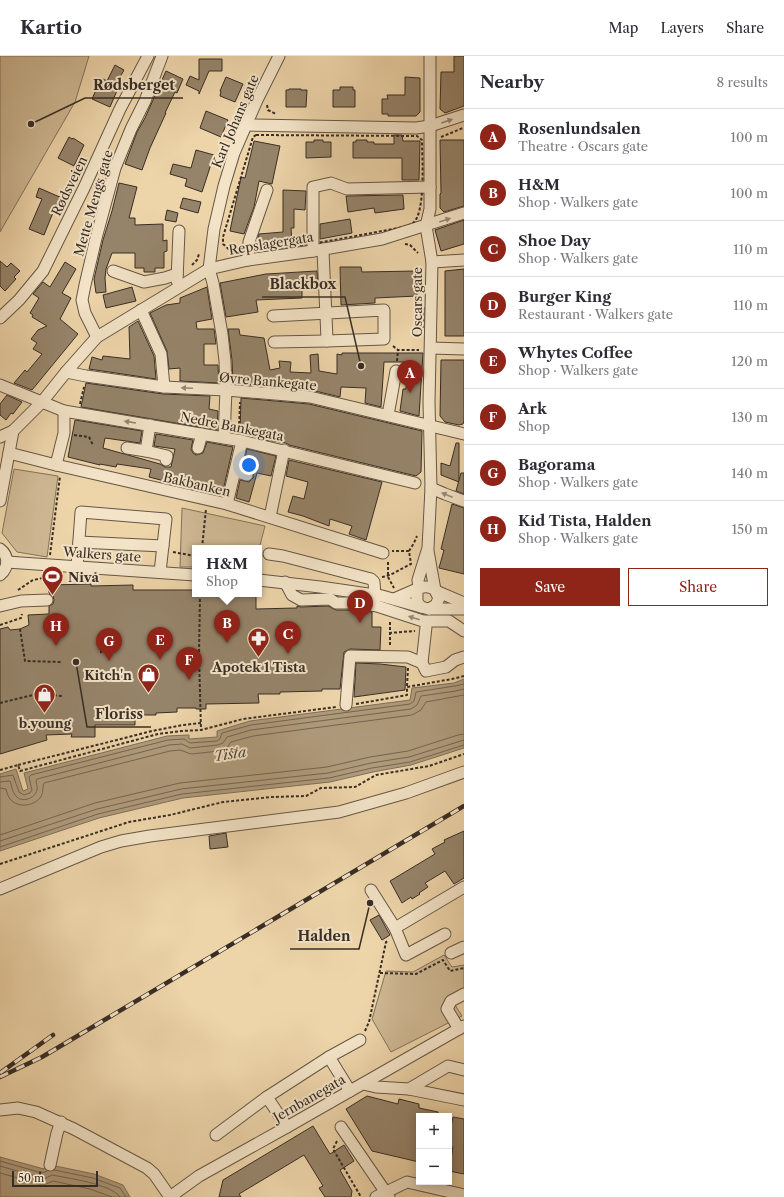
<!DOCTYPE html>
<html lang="en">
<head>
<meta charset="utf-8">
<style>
	:root { --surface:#fff; --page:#f7f7f7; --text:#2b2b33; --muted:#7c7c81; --line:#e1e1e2; --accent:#8f2418 }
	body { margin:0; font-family:"Libre Caslon Text",serif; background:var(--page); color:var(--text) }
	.controls { position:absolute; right:12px; bottom:12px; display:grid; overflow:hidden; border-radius:0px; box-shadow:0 2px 10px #0003 }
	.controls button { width:36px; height:36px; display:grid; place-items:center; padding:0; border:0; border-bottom:1px solid var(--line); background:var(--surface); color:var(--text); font:20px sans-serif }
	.scale { position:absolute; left:12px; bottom:10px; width:86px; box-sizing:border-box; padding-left:4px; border:2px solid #382d25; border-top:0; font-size:11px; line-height:14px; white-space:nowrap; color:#382d25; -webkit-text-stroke:3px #f3e3c7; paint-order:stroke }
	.you { position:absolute; left:249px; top:409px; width:14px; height:14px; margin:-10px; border:3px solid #fff; border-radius:50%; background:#1a73e8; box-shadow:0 0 0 6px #1a73e833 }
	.badge { display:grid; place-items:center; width:26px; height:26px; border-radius:50%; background:var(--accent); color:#fff; font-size:13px; font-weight:700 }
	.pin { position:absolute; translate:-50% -33px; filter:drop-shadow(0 1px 2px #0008) }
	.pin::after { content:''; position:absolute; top:21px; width:14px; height:12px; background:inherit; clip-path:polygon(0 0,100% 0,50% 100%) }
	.popup { position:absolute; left:192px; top:489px; width:70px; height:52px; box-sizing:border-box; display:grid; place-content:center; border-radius:0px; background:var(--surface); filter:drop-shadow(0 1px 3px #0005); font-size:13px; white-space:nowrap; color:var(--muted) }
	.popup b { font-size:15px; color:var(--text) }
	.popup::after { content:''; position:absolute; left:50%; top:100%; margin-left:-8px; border:8px solid transparent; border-top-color:var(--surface) }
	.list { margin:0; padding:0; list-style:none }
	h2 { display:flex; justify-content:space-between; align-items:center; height:52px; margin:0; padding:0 16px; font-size:17px }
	h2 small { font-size:13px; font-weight:400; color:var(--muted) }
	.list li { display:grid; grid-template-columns:26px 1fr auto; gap:12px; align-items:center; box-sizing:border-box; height:56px; padding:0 16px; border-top:1px solid var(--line) }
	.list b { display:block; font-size:15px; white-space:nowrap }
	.list p { margin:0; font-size:13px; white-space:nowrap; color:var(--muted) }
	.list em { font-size:13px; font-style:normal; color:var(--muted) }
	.actions { display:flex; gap:8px; padding:12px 16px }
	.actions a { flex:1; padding:9px 0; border:1px solid var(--accent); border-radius:0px; text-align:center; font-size:14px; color:var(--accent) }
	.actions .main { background:var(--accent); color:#fff }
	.map { position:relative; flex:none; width:464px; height:1141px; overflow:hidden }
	header { display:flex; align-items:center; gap:24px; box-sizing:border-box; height:56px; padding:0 20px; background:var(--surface); border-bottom:1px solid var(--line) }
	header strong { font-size:19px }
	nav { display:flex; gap:22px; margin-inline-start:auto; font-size:14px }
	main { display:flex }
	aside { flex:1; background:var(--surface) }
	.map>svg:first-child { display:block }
</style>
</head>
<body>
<header>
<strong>Kartio</strong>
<nav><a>Map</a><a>Layers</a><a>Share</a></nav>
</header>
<main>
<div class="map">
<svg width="464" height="1141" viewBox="0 0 464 1141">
	<rect width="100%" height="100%" fill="#edd4a9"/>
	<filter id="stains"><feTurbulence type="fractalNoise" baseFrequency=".005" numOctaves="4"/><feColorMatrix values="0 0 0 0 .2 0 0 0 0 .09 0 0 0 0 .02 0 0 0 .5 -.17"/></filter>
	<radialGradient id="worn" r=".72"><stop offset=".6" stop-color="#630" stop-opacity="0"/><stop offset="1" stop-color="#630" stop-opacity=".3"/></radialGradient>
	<g fill="#ceb893" stroke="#83725c">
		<path d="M0,0H89L75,46L0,176Z"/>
		<path d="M14,413L58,420L47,501L17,496L2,477Z"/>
		<path d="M182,452L265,470L259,493L195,492V511H180Z"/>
		<path d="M444,899L452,911L464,909V944L455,949L462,960L391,996L372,963L386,915L413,916Z"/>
	</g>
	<g fill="#af9b7c" stroke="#7f6f59">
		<path d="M464,623V692L411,709L373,716L330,726L183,742L99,762L0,795V718L16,713L23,735L28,733L24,717L167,680L189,679V683L217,681V675L250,665L410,644L412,632L454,627Z"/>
		<path d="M0,1101L44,1113L46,1108L94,1118L123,1129L130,1141H0Z"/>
	</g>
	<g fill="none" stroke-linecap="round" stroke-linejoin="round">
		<g stroke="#746450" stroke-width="1">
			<path d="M0,721L13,719L19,736L24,739L30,737L32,734L29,721L31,719L168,684L184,683L190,687L217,685L220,683L222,677L251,669L410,648L414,645L416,636L455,630L464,628"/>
			<path d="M0,726L10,725C12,730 12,736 16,740C21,747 35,743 37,734C38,731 36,728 36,725L37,723L169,689L182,688L190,692L218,689L223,687L227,681L251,674L411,653L417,649L421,640L456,635L464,633"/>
			<path d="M0,732L6,733C7,737 8,741 11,744C19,752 33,750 40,742C44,737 42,732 44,727L170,695L180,694L191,698L220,695L226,693L231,686L253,680L412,659L421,654L426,646L464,639"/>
			<path d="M0,779L95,747L180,727L327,711L370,701L408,695L458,679L464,678"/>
			<path d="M0,785L97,753L181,733L328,717L371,707L409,701L464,684"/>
			<path d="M0,791L98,758L182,738L329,722L372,712L410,706L464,689"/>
			<path d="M0,1105L42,1117L47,1115"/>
			<path d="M0,1110L41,1122H46L52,1119C67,1122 112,1128 120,1141"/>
			<path d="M54,1114L93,1122L120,1132L126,1141"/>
			<path d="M0,1117L40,1128H46L53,1125L90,1133L112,1141"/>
		</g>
	</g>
	<g fill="#96846a" stroke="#382d25">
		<path d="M454,0H464V50L445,57L440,53L441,16H454Z"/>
		<path d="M199,3H222V15H209L199,38V35L186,29L190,20L199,24Z"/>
		<path d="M115,9L124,14L116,28L119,30L110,51L92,43L99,27L101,28L103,23L107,25Z"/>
		<path d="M166,15L183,23L177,37L175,36L165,57H166L150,92L142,114L125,108L137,76L145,62Z"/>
		<path d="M226,21L243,28L235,46L220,40L221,35H220Z"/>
		<path d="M405,21L420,22V56L416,60H388V58H382V43H388L387,39H405Z"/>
		<path d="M340,31H353V34H355V51H333V34H340Z"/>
		<path d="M289,33H301V34H307L306,51H286V34H289Z"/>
		<path d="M206,55L228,64L221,81L200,72Z"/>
		<path d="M394,79H402L403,85H420L419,124H402V102H353V86H356V84H367V86H374V88H394Z"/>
		<path d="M69,81L72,83L73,82L84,89L74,110L58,102Z"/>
		<path d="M314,84H323V86H331V101L306,102V86H314Z"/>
		<path d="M440,84H464V150L444,156L440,152V138L441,137Z"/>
		<path d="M254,85L280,90L272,128L259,125L254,151L244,178L230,175L241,121L245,122Z"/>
		<path d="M196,94L214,99L202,136L185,130L187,123L170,118L173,108L191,112Z"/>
		<path d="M119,127L137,131L129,162H135V169L163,168V185L167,184V195L164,196V212H155V216H144V212H135V197H112L106,213L105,222L106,236L96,237L94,223L103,184L112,155Z"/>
		<path d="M39,132L62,142L59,151L56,149L44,179L29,173L42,143L36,141Z"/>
		<path d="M283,134L306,135L305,154L294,153V172H291L292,186L256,190L259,178L283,176Z"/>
		<path d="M403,139L404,153L375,157L374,152L348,156L346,140Z"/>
		<path d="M183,142L201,146L198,157L180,152Z"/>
		<path d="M167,154L178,157L176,166L165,164Z"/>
		<path d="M350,163L352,177L320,183V168Z"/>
		<path d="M464,164V188L441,195L435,174Z"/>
		<path d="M0,205L7,211L11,207L20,215L14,221L16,223L5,235L0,230Z"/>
		<path d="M65,206L76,213L62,237L71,242L60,263L78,278L32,334L14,327L25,314L27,316L42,298L33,293L37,287L31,283L38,274L47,270L32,261L33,259L30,257L39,242L33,238L43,226L50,231Z"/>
		<path d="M340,211H361L362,216L417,215V240L375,242V247L341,249Z"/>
		<path d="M464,213V280H445V215Z"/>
		<path d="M317,215L318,231L302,232V242L256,244L258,256L226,261L220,227L266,218Z"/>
		<path d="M132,231L136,245L106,252L103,239Z"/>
		<path d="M207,231L212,263L196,266L197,273H214L216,288H204V309H218L219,327L180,325V312L169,313L167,295L150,257L166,249L180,247V242Z"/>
		<path d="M415,251H424V271H416Z"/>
		<path d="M138,265L154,300L156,323L89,313L92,301L102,304L103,300L130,303L129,271Z"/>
		<path d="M228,273H239L240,279L264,282L270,314L280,312L279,305L291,306L290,316L311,317L310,299L318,298L319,315L337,318V298L342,299V297H423L419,360L400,355L403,333H406L407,306H384L381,351L365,347L366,332L341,331L340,341L311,334L242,328V327L233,326L232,304Z"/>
		<path d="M441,304H464V365L463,368L459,369L445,366L440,360Z"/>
		<path d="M86,327L163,338L210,340L209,353L218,355L217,374L81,351Z"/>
		<path d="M7,339L22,346L13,358L11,357L6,364L0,359V348Z"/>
		<path d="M241,342L309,348L422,375L421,416L416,420L289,389L286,387L266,384L269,382L240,377Z"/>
		<path d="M75,364L142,375L140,387L105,382L103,392L160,408L165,411H171L175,393L154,390L156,378L193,384L191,393L193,397L196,399L203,397L207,386L233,391L222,439L199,434L149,421L151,413L117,408L116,411L100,408V409L68,401Z"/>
		<path d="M456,387H459V426L441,419V407L450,410Z"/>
		<path d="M247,393L276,400L271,420L257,417L249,446L236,442L240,424L249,426L254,421L252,414L243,410Z"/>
		<path d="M289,404L382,426L366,484L349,478L352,470L330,463L329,470L303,460L288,456L293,440L304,443L308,426L286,420Z"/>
		<path d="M461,417H464V438L456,435Z"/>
		<path d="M452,448L464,452V518L439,512L444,494L441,493Z"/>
		<path d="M91,528V530L133,529V534H194L195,538H256V553L297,552V550L301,551L328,550L336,554H359L372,556V571H381L380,594L350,593L344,596L340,633H322V635L280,636V638H258L259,647L206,648V653H196V652H177V656L156,657V659H135V669H95V681H71L72,678L46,679L47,684L0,698V573L8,571L10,574L20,573L29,569L28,559L49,558V550L53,548L54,544L53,540L49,537V529Z"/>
		<path d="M356,607L380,608L406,611L405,634L354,641Z"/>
		<path d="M464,775V822L454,828L445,815L425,827L428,831L419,837L420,838L412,843L411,841L402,847L390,825L435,798L432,793L445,786L444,784Z"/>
		<path d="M226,777L228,791L210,793L209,780Z"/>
		<path d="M379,859L390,879L382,884L370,864Z"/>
		<path d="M367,1040L398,1048L399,1043L419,1048V1052L438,1056V1060H419V1106L372,1095L346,1053Z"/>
		<path d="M453,1061L464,1063V1118L449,1115L453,1091L449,1090V1079Z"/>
		<path d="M313,1070L330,1098L344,1089L354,1105L340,1114L352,1135L351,1141H325L319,1132L323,1130L304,1099L239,1138L241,1141H219L223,1124Z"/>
	</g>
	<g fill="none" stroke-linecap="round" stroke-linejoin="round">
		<defs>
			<g id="minor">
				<path d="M247,69L416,72L430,70L464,59"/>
				<path d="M313,195V131L331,127L347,133L430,131"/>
				<path d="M248,204L249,186L267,134"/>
				<path d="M432,206L464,204"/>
				<path d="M113,215L144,226L165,222L177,218"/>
				<path d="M177,225L179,175"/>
				<path d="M141,254L161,298L164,331"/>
				<path d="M273,260L384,254V283L327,285C326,254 324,224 323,193"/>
				<path d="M0,262L19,244L43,215L84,132L120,53L148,0"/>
				<path d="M97,281L85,257L82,244L85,229L96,182L115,112L131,73L145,45L162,0"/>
				<path d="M274,286L327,285"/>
				<path d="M431,292L464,293"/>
				<path d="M66,316L86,320L164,331L226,334L310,341L464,378"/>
				<path d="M0,329L64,355L242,385L415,427"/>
				<path d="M64,355V377L56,409L227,448L383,497"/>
				<path d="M388,359L396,315"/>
				<path d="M0,381L13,375L42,346L66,316L97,281L209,213L248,204L313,195L382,183L464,157"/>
				<path d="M224,382L226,334L225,305L222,278L213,227L209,213L214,173L224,130L234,97L257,44L279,0"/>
				<path d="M127,392L146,395L150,369"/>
				<path d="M198,392L202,378"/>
				<path d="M146,395L167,400L166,404"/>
				<path d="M9,397L56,409"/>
				<path d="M235,415L247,419"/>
				<path d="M431,432L445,438L464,445"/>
				<path d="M0,445L13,375"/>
				<path d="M227,448L242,385"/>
				<path d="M270,461L284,394"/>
				<path d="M79,486L163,490"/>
				<path d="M0,493C9,500 9,511 0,519"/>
				<path d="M428,495L435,534L439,542L436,549L429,553L421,551L417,546V533C424,530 429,530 435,534"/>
				<path d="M269,498L283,500L371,523L374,526L375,539"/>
				<path d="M7,506L195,519"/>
				<path d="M77,511L81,456L166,463L160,516"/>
				<path d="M259,524L320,531L382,540L421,551"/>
				<path d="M285,526L292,539L301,544L330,543L336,547H360L377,550L423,565H449L464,575"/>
				<path d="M419,532L418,524L428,492L431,432L429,346L432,206L426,170L430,153V0"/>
				<path d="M436,535L464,547"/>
				<path d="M394,543L417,533"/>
				<path d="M0,550L21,545L47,544"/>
				<path d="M429,553H464"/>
				<path d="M422,607L426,571"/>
				<path d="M346,649L350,600L408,601L422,607L426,615L446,611L455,604L464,601"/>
				<path d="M0,833L101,791L121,785L150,780L339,756L406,737L464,716"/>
				<path d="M371,834L395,872L464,831"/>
				<path d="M395,872L406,899L445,878"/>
				<path d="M451,897L464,891"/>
				<path d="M459,973L447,953L451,945L464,938"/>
				<path d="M329,1001L360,984"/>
				<path d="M363,1028L376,1031L409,1033L464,1044"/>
				<path d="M409,1033L448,1010L464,1014"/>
				<path d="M0,1054L18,1052L36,1056L74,1073L147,1112L154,1118L170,1141"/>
				<path d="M287,1071L267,1041L329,1001L350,1035"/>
				<path d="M341,1071L389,1141"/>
				<path d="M216,1079L267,1041"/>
				<path d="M50,1109L57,1077L61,1066"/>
				<path d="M170,1141L199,1120L287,1071L464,970"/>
				<path d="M376,1141L407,1126L464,1139"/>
			</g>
		</defs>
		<use href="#minor" stroke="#655746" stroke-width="13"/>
		<g stroke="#382d25" stroke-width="2" stroke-dasharray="3 2" stroke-linecap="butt">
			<path d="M267,49L268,54L276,58"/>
			<path d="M256,79L417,80L422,84C422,101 426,157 413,167C411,169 407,170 404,171C347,181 289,195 231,195L223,188V181L253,81Z"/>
			<path d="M441,81L463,72"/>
			<path d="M405,188L410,189L418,197"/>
			<path d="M192,209L197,204L199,198"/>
			<path d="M393,290L398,294H419"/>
			<path d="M397,305L398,294"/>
			<path d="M80,348L84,331"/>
			<path d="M239,373L240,346"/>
			<path d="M74,379L89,381L93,389"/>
			<path d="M202,492L206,453"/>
			<path d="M409,495L414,487L417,480"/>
			<path d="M173,496L195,500"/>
			<path d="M50,499L60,420"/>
			<path d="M388,506V521L394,532"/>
			<path d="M382,521C391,520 402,512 411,508L409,495H392"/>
			<path d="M18,534L33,524L48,521"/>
			<path d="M200,538L199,600L201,674"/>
			<path d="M390,566V589"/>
			<path d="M0,569L21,562L22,558"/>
			<path d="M20,573L25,605L61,606"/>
			<path d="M389,577L415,575"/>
			<path d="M101,579V598"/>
			<path d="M407,630L408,612"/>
			<path d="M0,647L37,638L62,640"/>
			<path d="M356,648L407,639V631L452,623L464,620"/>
			<path d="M18,709L152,675L183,669L201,667"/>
			<path d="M0,714L18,709L20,715L158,678L181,675L201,674L243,663L336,651"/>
			<path d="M0,808L129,766L170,759L223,746L272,741L306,740L321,732L355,731L376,719L429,710L464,698"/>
			<path d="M380,917L416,918L443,904L450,915L464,912"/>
			<path d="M365,975L369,966L386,886L389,885"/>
			<path d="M337,1085L333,1093L361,1141"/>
			<path d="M38,1123L41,1114"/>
		</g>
		<use href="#minor" stroke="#f3e3c7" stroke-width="11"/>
		<defs>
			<g id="rail">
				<path d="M0,1017L53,979"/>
				<path d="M0,1021L42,1001L69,985L464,750"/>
			</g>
		</defs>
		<use href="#rail" stroke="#382d25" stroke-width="4.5"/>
		<use href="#rail" stroke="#f3e3c7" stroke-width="3" stroke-dasharray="9" stroke-linecap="butt"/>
	</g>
	<defs><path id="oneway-solid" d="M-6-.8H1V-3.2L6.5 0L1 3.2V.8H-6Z"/></defs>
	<g fill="#968876">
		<use href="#oneway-solid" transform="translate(447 65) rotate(-19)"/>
		<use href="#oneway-solid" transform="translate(445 164) rotate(-19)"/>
		<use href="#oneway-solid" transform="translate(187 332) rotate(-177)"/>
		<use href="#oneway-solid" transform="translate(130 366) rotate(-171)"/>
		<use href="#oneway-solid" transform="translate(447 439) rotate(-158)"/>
		<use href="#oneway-solid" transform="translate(414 562) rotate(-162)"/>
	</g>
	<defs>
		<symbol id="stadium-pin" viewBox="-11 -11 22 30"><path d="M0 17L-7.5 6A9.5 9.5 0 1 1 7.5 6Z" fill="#8f2418" stroke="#f3e3c7"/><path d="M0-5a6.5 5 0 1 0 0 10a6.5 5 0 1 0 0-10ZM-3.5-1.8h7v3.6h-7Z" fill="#fff"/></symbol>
		<symbol id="pharmacy-pin" viewBox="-11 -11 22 30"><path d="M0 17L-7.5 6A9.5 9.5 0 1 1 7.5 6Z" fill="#8f2418" stroke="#f3e3c7"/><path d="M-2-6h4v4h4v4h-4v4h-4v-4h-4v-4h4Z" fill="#fff"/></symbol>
		<symbol id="shop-pin" viewBox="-11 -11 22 30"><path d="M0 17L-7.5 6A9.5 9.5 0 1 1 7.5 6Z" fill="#8f2418" stroke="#f3e3c7"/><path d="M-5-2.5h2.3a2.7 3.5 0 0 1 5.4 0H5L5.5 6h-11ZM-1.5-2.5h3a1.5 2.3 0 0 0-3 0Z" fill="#fff"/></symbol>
	</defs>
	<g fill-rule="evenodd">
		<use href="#stadium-pin" x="40" y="508" width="25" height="34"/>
		<use href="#pharmacy-pin" x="246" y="570" width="25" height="34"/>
		<use href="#shop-pin" x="136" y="606" width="25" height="34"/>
		<use href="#shop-pin" x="32" y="626" width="25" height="34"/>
	</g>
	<g text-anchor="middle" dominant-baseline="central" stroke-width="4" stroke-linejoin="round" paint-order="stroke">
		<g font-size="13" fill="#382d25" stroke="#f3e3c7">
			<text transform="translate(235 65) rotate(-67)">Karl Johans gate</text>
			<text transform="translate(69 130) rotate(-64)">Rødsveien</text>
			<text transform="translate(93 147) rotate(-74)">Mette Mengs gate</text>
			<text transform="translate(271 187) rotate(-9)">Repslagergata</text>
			<text transform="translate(417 246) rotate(-90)">Oscars gate</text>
			<text transform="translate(268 325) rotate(5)">Øvre Bankegate</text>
			<text transform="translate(232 370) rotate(11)">Nedre Bankegata</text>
			<text transform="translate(197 428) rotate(13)">Bakbanken</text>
			<text transform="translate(102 498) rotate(4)">Walkers gate</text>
			<text transform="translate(309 1042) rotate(-30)">Jernbanegata</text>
		</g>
		<g font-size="13" font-weight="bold" fill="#382d25" stroke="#f3e3c7">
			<text x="68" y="521" text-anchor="start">Nivå</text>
			<text x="259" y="611">Apotek 1 Tista</text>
			<text x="132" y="619" text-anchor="end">Kitch'n</text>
			<text x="45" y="667">b.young</text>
		</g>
		<g font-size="14" font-style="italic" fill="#56483b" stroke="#f3e3c7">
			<text transform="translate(230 698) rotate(-8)">Tista</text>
		</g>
	</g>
	<path fill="none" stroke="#382d25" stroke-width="1.5" d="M31 68L85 42H183M361 310L345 241H262M76 606L87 671H151M370 847L359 893H290"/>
	<g fill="#382d25" stroke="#f3e3c7" stroke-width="1.5">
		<circle cx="31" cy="68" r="4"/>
		<circle cx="361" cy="310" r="4"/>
		<circle cx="76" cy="606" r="4"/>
		<circle cx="370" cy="847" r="4"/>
	</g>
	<g font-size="14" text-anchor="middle" font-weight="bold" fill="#382d25" stroke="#f3e3c7" stroke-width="4" stroke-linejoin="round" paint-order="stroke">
		<text x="134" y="34">Rødsberget</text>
		<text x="303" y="233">Blackbox</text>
		<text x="119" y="663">Floriss</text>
		<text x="324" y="885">Halden</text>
	</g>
	<rect width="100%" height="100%" filter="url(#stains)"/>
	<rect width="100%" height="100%" fill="url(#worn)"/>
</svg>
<div class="controls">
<button>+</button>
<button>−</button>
</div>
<div class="scale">50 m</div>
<div class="you"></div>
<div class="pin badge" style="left:410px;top:337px">A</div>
<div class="pin badge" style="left:227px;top:587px">B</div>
<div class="popup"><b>H&amp;M</b>Shop</div>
<div class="pin badge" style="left:288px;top:598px">C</div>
<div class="pin badge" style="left:360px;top:567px">D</div>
<div class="pin badge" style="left:160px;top:604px">E</div>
<div class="pin badge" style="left:189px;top:624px">F</div>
<div class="pin badge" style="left:109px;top:605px">G</div>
<div class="pin badge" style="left:56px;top:590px">H</div>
</div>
<aside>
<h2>Nearby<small>8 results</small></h2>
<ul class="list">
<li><span class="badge">A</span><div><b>Rosenlundsalen</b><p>Theatre · Oscars gate</p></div><em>100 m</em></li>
<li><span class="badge">B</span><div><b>H&amp;M</b><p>Shop · Walkers gate</p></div><em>100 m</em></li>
<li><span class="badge">C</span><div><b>Shoe Day</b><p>Shop · Walkers gate</p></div><em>110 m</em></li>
<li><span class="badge">D</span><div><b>Burger King</b><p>Restaurant · Walkers gate</p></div><em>110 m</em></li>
<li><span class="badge">E</span><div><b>Whytes Coffee</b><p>Shop · Walkers gate</p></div><em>120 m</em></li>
<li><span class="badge">F</span><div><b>Ark</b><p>Shop</p></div><em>130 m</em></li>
<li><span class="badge">G</span><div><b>Bagorama</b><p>Shop · Walkers gate</p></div><em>140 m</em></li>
<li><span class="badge">H</span><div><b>Kid Tista, Halden</b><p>Shop · Walkers gate</p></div><em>150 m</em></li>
</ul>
<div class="actions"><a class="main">Save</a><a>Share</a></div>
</aside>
</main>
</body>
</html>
